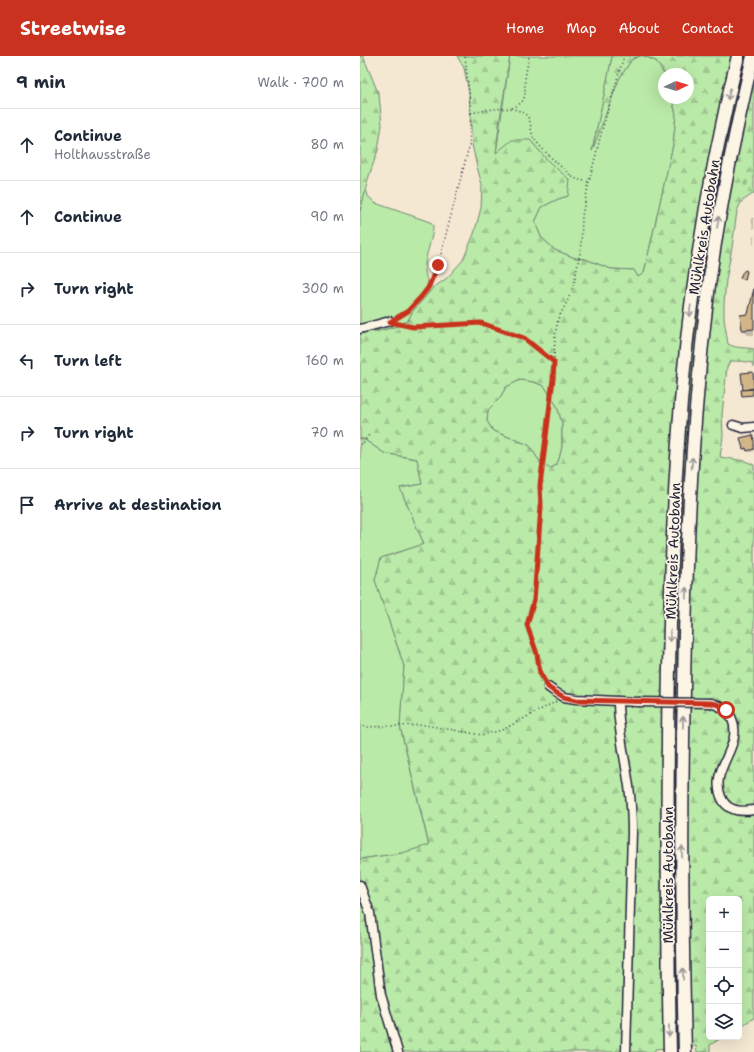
<!DOCTYPE html>
<html lang="en">
<head>
<meta charset="utf-8">
<style>
	:root { --surface:#fff; --page:#f6f6f7; --text:#1f2937; --muted:#747a83; --line:#e0e1e3; --accent:#c8321e }
	body { margin:0; font-family:"Shantell Sans",sans-serif; background:var(--page); color:var(--text) }
	.controls { position:absolute; right:12px; bottom:12px; display:grid; overflow:hidden; border-radius:6px; box-shadow:0 4px 16px #0002 }
	.controls button { width:36px; height:36px; display:grid; place-items:center; padding:0; border:0; border-bottom:1px solid var(--line); background:var(--surface); color:var(--text); font:20px sans-serif }
	.compass { position:absolute; left:298px; top:12px; width:36px; height:36px; border-radius:50%; background:var(--surface); box-shadow:0 4px 16px #0002; rotate:86deg }
	.stop { position:absolute; width:12px; height:12px; margin:-9px; border:3px solid #c8321e; border-radius:50%; background:#fff }
	.stop.end { background:#c8321e; border-color:#fff; box-shadow:0 1px 4px #0008 }
	.list { margin:0; padding:0; list-style:none }
	h2 { display:flex; justify-content:space-between; align-items:center; height:52px; margin:0; padding:0 16px; font-size:17px }
	h2 small { font-size:13px; font-weight:400; color:var(--muted) }
	.list li { display:grid; grid-template-columns:26px 1fr auto; gap:12px; align-items:center; box-sizing:border-box; height:72px; padding:0 16px; border-top:1px solid var(--line) }
	.list b { display:block; font-size:15px; white-space:nowrap }
	.list p { margin:0; font-size:13px; white-space:nowrap; color:var(--muted) }
	.list em { font-size:13px; font-style:normal; color:var(--muted) }
	.icon { flex:none; width:22px; height:22px; fill:none; stroke:currentColor; stroke-width:2; stroke-linecap:round; stroke-linejoin:round }
	.map { position:relative; flex:none; width:394px; height:996px; overflow:hidden }
	header { display:flex; align-items:center; gap:24px; box-sizing:border-box; height:56px; padding:0 20px; background:var(--accent); color:#fff }
	header strong { font-size:19px }
	nav { display:flex; gap:22px; margin-inline-start:auto; font-size:14px }
	main { display:flex }
	aside { flex:1; background:var(--surface) }
	.map>svg:first-child { display:block }
</style>
</head>
<body>
<header>
<strong>Streetwise</strong>
<nav><a>Home</a><a>Map</a><a>About</a><a>Contact</a></nav>
</header>
<main>
<aside>
<h2>9 min<small>Walk · 700 m</small></h2>
<ul class="list">
<li><svg class="icon" aria-label="ahead" viewBox="0 0 24 24"><path d="M12 20V5M6 11l6-6 6 6"/></svg><div><b>Continue</b><p>Holthausstraße</p></div><em>80 m</em></li>
<li><svg class="icon" aria-label="ahead" viewBox="0 0 24 24"><path d="M12 20V5M6 11l6-6 6 6"/></svg><div><b>Continue</b></div><em>90 m</em></li>
<li><svg class="icon" aria-label="right" viewBox="0 0 24 24"><path d="M7 20v-9h11M14 6l5 5-5 5"/></svg><div><b>Turn right</b></div><em>300 m</em></li>
<li><svg class="icon" aria-label="left" viewBox="0 0 24 24"><path d="M17 20v-9H6M10 6l-5 5 5 5"/></svg><div><b>Turn left</b></div><em>160 m</em></li>
<li><svg class="icon" aria-label="right" viewBox="0 0 24 24"><path d="M7 20v-9h11M14 6l5 5-5 5"/></svg><div><b>Turn right</b></div><em>70 m</em></li>
<li><svg class="icon" aria-label="arrive" viewBox="0 0 24 24"><path d="M6 21V4h12l-3 4 3 4H6"/></svg><div><b>Arrive at destination</b></div></li>
</ul>
</aside>
<div class="map">
<svg width="394" height="996" viewBox="0 0 394 996">
	<defs>
		<pattern id="forest-firs" width="22" height="20" patternUnits="userSpaceOnUse"><rect width="22" height="20" fill="#baeaa8"/><path d="M5 1l3.5 6h-7zM16 11l3.5 6h-7z" fill="#a0c892"/></pattern>
	</defs>
	<rect width="100%" height="100%" fill="#f4e8d2"/>
	<filter id="ink" filterUnits="userSpaceOnUse"><feTurbulence type="fractalNoise" baseFrequency=".025" numOctaves="2"/><feDisplacementMap in="SourceGraphic" scale="8" xChannelSelector="R" yChannelSelector="G"/><feConvolveMatrix kernelMatrix="1 2 1 2 8 2 1 2 1" color-interpolation-filters="sRGB"/></filter>
	<g filter="url(#ink)">
		<g fill="#baeaa8" stroke="#6e8672">
			<path d="M150,0H252L251,6L233,91L259,23L272,3L280,0H284L296,5L304,18V42H312L316,59L313,89L284,217L278,221L274,214L251,213L225,203L215,202L195,194L181,181L175,166L182,151L198,143L208,140L188,105L170,84L136,97Z"/>
			<path d="M6,133L8,140L15,147L70,166L73,170C73,187 60,206 67,224C68,227 71,229 73,232L52,256L49,263L41,269L24,274L0,277V155Z"/>
			<path d="M160,324L174,326L184,330L187,334L197,350L202,367V391L199,403L196,409L189,413L178,403L169,389L133,375L127,365L128,354L139,343L146,331Z"/>
			<path d="M0,382L5,384L24,397L57,403L62,428L40,432L64,488L21,502L15,524L44,610L40,670L69,790L42,797L0,803Z"/>
		</g>
		<g fill="url(#forest-firs)" stroke="#6e8672" fill-rule="evenodd">
			<path d="M0,0H3L19,39L22,69L18,94L9,120L0,155Z"/>
			<path d="M97,0H150L139,69L136,97L152,84H170L188,105L210,124L208,140L198,143L182,151L175,166L181,181L195,194L215,202L225,203L251,213L274,214L278,221L284,217L313,89L316,59L312,42H328V18H304L296,5L284,0H394V137L381,146L377,155L372,191L366,224L364,247V263L368,288C377,293 385,291 394,293V311L392,307C385,305 378,305 370,305L367,311L362,359L363,380L360,401L385,405L394,409V962L379,971V843H349V981H363L350,989V996H337L336,990L295,993V996H0V803L42,797L69,789L40,670L44,610L15,524L21,502L64,488L40,432L62,428L57,403L24,397L5,384L0,382V277L24,274L41,269L49,263L52,256L73,232L87,222L103,204L114,178L121,152L122,129L116,107L112,88L109,36L104,12ZM160,324L174,326L184,330L187,334L197,350L202,367V391L199,403L196,409L190,413L178,403L169,389L133,375L127,365L128,354L139,343L146,331Z"/>
			<path d="M252,0H280L272,3L259,23L232,95L251,6Z"/>
		</g>
		<g fill="#0003">
			<path d="M385,124L388,125L387,130L383,129Z"/>
			<path d="M391,162H394V173L393,172Z"/>
			<path d="M393,180H394V189L393,188Z"/>
			<path d="M394,236V279H388L382,273L388,259Z"/>
			<path d="M392,317L394,318L393,339L384,340L383,335Z"/>
			<path d="M392,380L394,382V395L390,396L387,394H385L384,393L381,383Z"/>
		</g>
		<g fill="#d3b687" stroke="#22223b">
			<path d="M385,214L387,215L385,224L380,222L382,217Z"/>
			<path d="M394,232V273L382,274L380,259L388,258Z"/>
			<path d="M393,316L394,332L383,334L381,317Z"/>
			<path d="M393,333V339L382,340L381,334Z"/>
			<path d="M393,379L394,384V393L387,395L386,392L383,393L380,382Z"/>
		</g>
		<g fill="none" stroke-linecap="round" stroke-linejoin="round">
			<defs>
				<g id="minor">
					<path d="M0,273L30,265"/>
					<path d="M373,369L383,372L394,371"/>
					<path d="M188,631L195,636L204,641L216,643L278,646"/>
					<path d="M258,645C258,674 265,702 269,730C271,746 272,761 272,776L266,996"/>
					<path d="M351,647C360,650 369,654 372,663C381,684 363,702 359,722C357,733 361,749 373,753C379,756 387,755 394,754"/>
					<path d="M0,829L10,857L21,939L38,996"/>
				</g>
				<g id="highway">
					<path d="M310,996C307,842 306,687 311,533C314,436 319,339 332,242C343,161 358,80 378,0"/>
					<path d="M325,996C322,875 321,754 324,634C326,491 332,349 352,207C362,138 377,68 393,0"/>
				</g>
			</defs>
			<use href="#minor" stroke="#22223b" stroke-width="11"/>
			<use href="#highway" stroke="#22223b" stroke-width="15"/>
			<g stroke="#22223b" stroke-width="1.5" stroke-dasharray="1 3" stroke-linecap="butt">
				<path d="M152,52C169,45 164,38 165,23C166,15 168,7 169,0"/>
				<path d="M111,57C127,54 160,46 169,63C171,69 171,75 173,81C175,87 208,118 214,122C219,124 223,125 229,126"/>
				<path d="M37,262L48,255L68,232L78,209L109,91L111,57L105,0"/>
				<path d="M36,267L53,271L121,267L164,282L193,305"/>
				<path d="M0,389L3,387L9,379"/>
				<path d="M185,624L180,617L177,598L167,569L175,544L181,451L179,430L193,323L195,280L198,263L207,246L214,227L221,192L222,160L229,126L242,74L264,0"/>
				<path d="M0,669L5,671L65,669L122,679L142,674L197,645"/>
			</g>
			<use href="#minor" stroke="#fcf5e5" stroke-width="8"/>
			<use href="#highway" stroke="#fcf5e5" stroke-width="12"/>
			<defs>
				<path id="minor-bridge" d="M278,646L351,647"/>
			</defs>
			<use href="#minor-bridge" stroke="#22223b" stroke-width="11" stroke-linecap="butt"/>
			<use href="#minor-bridge" stroke="#fcf5e5" stroke-width="8"/>
		</g>
		<defs><path id="oneway-shaft" d="M-6 0H5M1.5-3L5.5 0L1.5 3" fill="none" stroke-width="1.6" stroke-linecap="round" stroke-linejoin="round"/></defs>
		<g stroke="#9a9698">
			<use href="#oneway-shaft" transform="translate(369 38) rotate(103)"/>
			<use href="#oneway-shaft" transform="translate(358 166) rotate(-81)"/>
			<use href="#oneway-shaft" transform="translate(330 255) rotate(97)"/>
			<use href="#oneway-shaft" transform="translate(332 407) rotate(-86)"/>
			<use href="#oneway-shaft" transform="translate(326 537) rotate(-88)"/>
			<use href="#oneway-shaft" transform="translate(310 580) rotate(91)"/>
			<use href="#oneway-shaft" transform="translate(323 666) rotate(-89)"/>
			<use href="#oneway-shaft" transform="translate(322 796) rotate(-90)"/>
			<use href="#oneway-shaft" transform="translate(323 918) rotate(-91)"/>
			<use href="#oneway-shaft" transform="translate(309 975) rotate(89)"/>
		</g>
	</g>
	<g fill="none" stroke-linecap="round" stroke-linejoin="round" filter="url(#ink)">
		<path stroke="#c8321e" stroke-width="5" d="M78,209L68,232L61,241L48,255L30,266L53,271L121,267L164,282L194,306L193,323L180,430L181,451L174,544L167,569L177,598L180,617L188,631L195,636L204,641L216,644L351,647L359,649L366,654"/>
	</g>
	<g text-anchor="middle" dominant-baseline="central" stroke-width="3.5" stroke-linejoin="round" paint-order="stroke">
		<g font-size="14" fill="#22223b" stroke="#fcf5e5">
			<text transform="translate(344 171) rotate(-81)">Mühlkreis Autobahn</text>
			<text transform="translate(313 495) rotate(-88)">Mühlkreis Autobahn</text>
			<text transform="translate(308 819) rotate(-90)">Mühlkreis Autobahn</text>
		</g>
	</g>
</svg>
<div class="controls">
<button>+</button>
<button>−</button>
<button><svg class="icon" aria-label="locate" viewBox="0 0 24 24"><circle cx="12" cy="12" r="6"/><path d="M12 2v4M12 18v4M2 12h4M18 12h4"/></svg></button>
<button><svg class="icon" aria-label="layers" viewBox="0 0 24 24"><path d="M12 4l9 5-9 5-9-5zM3 14l9 5 9-5"/></svg></button>
</div>
<svg class="compass" viewBox="-18 -18 36 36"><path d="M0-13l5 13h-10z" fill="#e53935"/><path d="M0 13l5-13h-10z" fill="#747a83"/></svg>
<div class="stop" style="left:366px;top:654px"></div>
<div class="stop end" style="left:78px;top:209px"></div>
</div>
</main>
</body>
</html>
